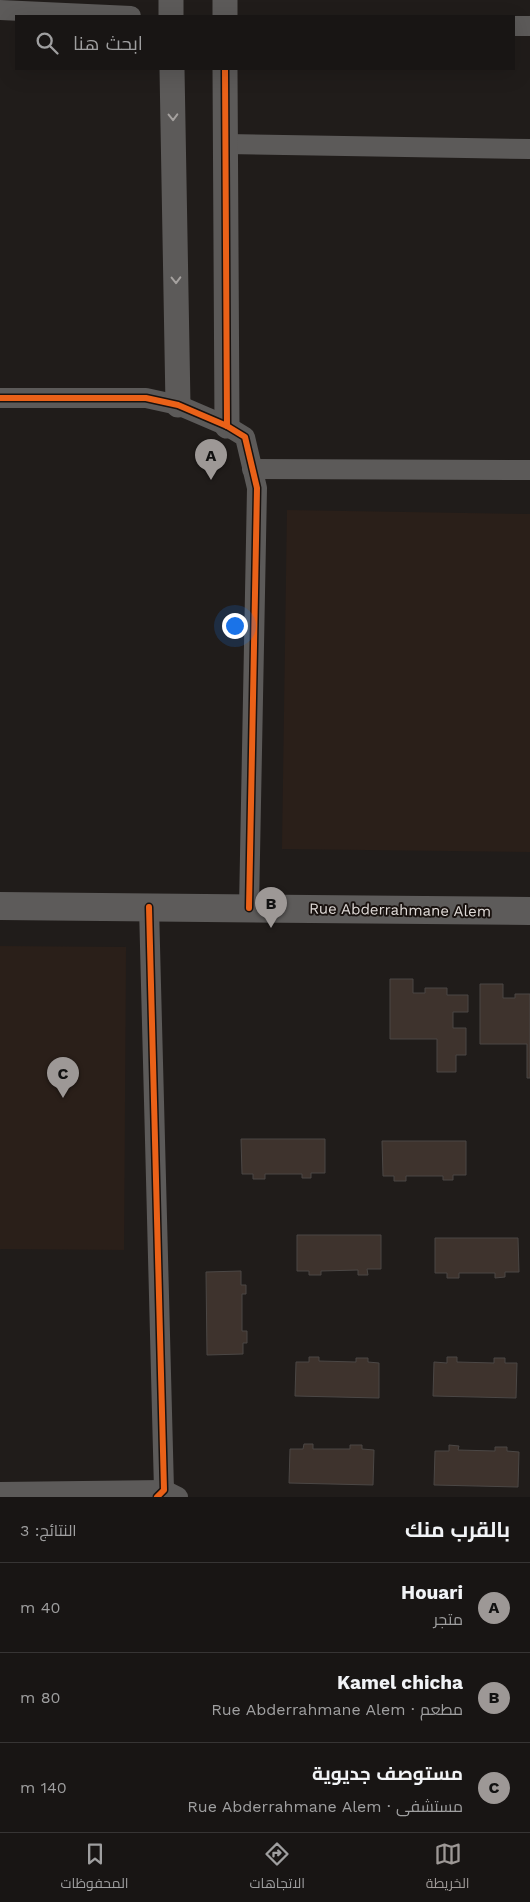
<!DOCTYPE html>
<html lang="ar">
<head>
<meta charset="utf-8">
<style>
	:root { --surface:#181514; --page:#252222; --text:#f1f3f6; --muted:#9f9fa0; --line:#363434; --accent:#9d9896 }
	body { margin:0; font-family:"Work Sans",Cairo,sans-serif; background:var(--page); color:var(--text); direction:rtl }
	.you { position:absolute; left:234px; top:625px; width:18px; height:18px; margin:-12px; border:4px solid #fff; border-radius:50%; background:#1a73e8; box-shadow:0 0 0 8px #1a73e833 }
	.badge { display:grid; place-items:center; width:32px; height:32px; border-radius:50%; background:var(--accent); color:#111; font-size:16px; font-weight:700 }
	.pin { position:absolute; translate:-50% -41px; filter:drop-shadow(0 1px 2px #0008) }
	.pin::after { content:''; position:absolute; top:26px; width:18px; height:15px; background:inherit; clip-path:polygon(0 0,100% 0,50% 100%) }
	.list { margin:0; padding:0; list-style:none }
	h2 { display:flex; justify-content:space-between; align-items:center; height:65px; margin:0; padding:0 20px; font-size:21px }
	h2 small { font-size:16px; font-weight:400; color:var(--muted) }
	.list li { display:grid; grid-template-columns:32px 1fr auto; gap:15px; align-items:center; box-sizing:border-box; height:90px; padding:0 20px; border-top:1px solid var(--line) }
	.list b { display:block; font-size:19px; white-space:nowrap }
	.list p { margin:0; font-size:16px; white-space:nowrap; color:var(--muted) }
	.list em { font-size:16px; font-style:normal; color:var(--muted) }
	.icon { flex:none; width:28px; height:28px; fill:none; stroke:currentColor; stroke-width:2; stroke-linecap:round; stroke-linejoin:round }
	.map { position:relative; flex:none; width:530px; height:1497px; overflow:hidden; direction:ltr }
	.search { position:absolute; background:var(--surface); box-shadow:0 5px 20px #0002; left:15px; right:15px; top:15px; height:55px; display:flex; align-items:center; gap:12px; box-sizing:border-box; padding:0 18px; border-radius:0px; color:var(--muted); font-size:19px }
	.sheet { height:335px; background:var(--surface) }
	nav { display:flex; justify-content:space-around; align-items:center; box-sizing:border-box; height:70px; border-top:1px solid var(--line); background:var(--surface); font-size:14px; color:var(--muted) }
	nav a { display:grid; justify-items:center; gap:2px }
	nav .on { color:var(--accent) }
	.map>svg:first-child { display:block }
</style>
</head>
<body>
<div class="map">
<svg width="530" height="1497" viewBox="0 0 530 1497">
	<rect width="100%" height="100%" fill="#201c1a"/>
	<g fill="#2a1f19">
		<path d="M287,510L530,514V852L282,849Z"/>
		<path d="M0,946L126,947L124,1250L0,1249Z"/>
	</g>
	<g fill="#3e332d" stroke="#4b4745">
		<path d="M390,979H413V993H425V988H447V995H468V1012H453V1028H466V1055H456V1072H437V1039H390Z"/>
		<path d="M480,984H503V998H515V994H530V1078H527V1044H480Z"/>
		<path d="M241,1139H325V1173H311V1178H302V1174H265V1179H253V1174H242Z"/>
		<path d="M382,1141H466V1175H453V1180H443V1176H406V1181H394V1176H383Z"/>
		<path d="M297,1235H381V1269H367L368,1275H358V1270L321,1271V1275H309V1271H297Z"/>
		<path d="M435,1238H518L519,1272H505V1277L495,1278V1273H459V1278H447V1273H435Z"/>
		<path d="M241,1271V1285H246V1294H242V1331H247V1343H243V1354L207,1355L206,1272Z"/>
		<path d="M309,1357H319V1361L356,1362V1358H368V1362L379,1363V1398L295,1396L296,1362H309Z"/>
		<path d="M447,1357H457V1362L494,1363V1358H505V1363H517L516,1398L433,1396L434,1362L447,1363Z"/>
		<path d="M304,1444H313V1449H350V1445H362V1449L374,1450L373,1485L289,1483L290,1449H303Z"/>
		<path d="M449,1445L459,1446L458,1450L495,1451V1447H507V1451L519,1452L518,1487L434,1485L435,1451H449Z"/>
	</g>
	<g fill="none" stroke-linecap="round" stroke-linejoin="round">
		<g stroke="#5c5a59" stroke-width="20">
			<path d="M0,10L131,16"/>
			<path d="M514,26H530"/>
			<path d="M226,144L530,149"/>
			<path d="M0,398H146L178,405L227,426L245,437L257,488L249,908"/>
			<path d="M252,469L530,470"/>
			<path d="M149,907L164,1490L157,1497"/>
			<path d="M0,1492L164,1490L178,1497"/>
		</g>
		<g stroke="#5c5a59" stroke-width="25">
			<path d="M171,0V16"/>
			<path d="M225,0V16"/>
			<path d="M172,69L178,405"/>
			<path d="M225,69L227,426"/>
		</g>
		<path stroke="#5d5b5a" stroke-width="28" d="M0,906L530,911"/>
		<defs>
			<g id="cycleway">
				<path d="M225,69L227,426"/>
				<path d="M0,398H146L178,405L227,426L245,437L257,488L249,908"/>
				<path d="M149,907L164,1490L157,1497"/>
			</g>
		</defs>
		<use href="#cycleway" stroke="#19120f" stroke-width="9"/>
		<use href="#cycleway" stroke="#ea6118" stroke-width="6"/>
	</g>
	<defs><path id="oneway-chevron" d="M-2-3.5L2.5 0L-2 3.5" fill="none" stroke-width="1.6" stroke-linecap="round" stroke-linejoin="round" transform="scale(1.25)"/></defs>
	<g stroke="#a5a19f">
		<use href="#oneway-chevron" transform="translate(173 117) rotate(89)"/>
		<use href="#oneway-chevron" transform="translate(176 280) rotate(89)"/>
	</g>
	<g text-anchor="middle" dominant-baseline="central" stroke-width="4" stroke-linejoin="round" paint-order="stroke">
		<g font-size="15" fill="#e0dbd8" stroke="#19120f">
			<text transform="translate(400 910) rotate(1)">Rue Abderrahmane Alem</text>
		</g>
	</g>
</svg>
<div class="you"></div>
<div class="pin badge" style="left:211px;top:480px">A</div>
<div class="pin badge" style="left:271px;top:928px">B</div>
<div class="pin badge" style="left:63px;top:1098px">C</div>
<div class="search"><svg class="icon" aria-label="search" viewBox="0 0 24 24"><circle cx="10" cy="10" r="6"/><path d="M15 15l6 6"/></svg>ابحث هنا</div>
</div>
<section class="sheet">
<h2>بالقرب منك<small>النتائج: 3</small></h2>
<ul class="list">
<li><span class="badge">A</span><div><b>Houari</b><p>متجر</p></div><em>40 m</em></li>
<li><span class="badge">B</span><div><b>Kamel chicha</b><p>مطعم · Rue Abderrahmane Alem</p></div><em>80 m</em></li>
<li><span class="badge">C</span><div><b>مستوصف جديوية</b><p>مستشفى · Rue Abderrahmane Alem</p></div><em>140 m</em></li>
</ul>
</section>
<nav>
<a class="on"><svg class="icon" aria-label="map" viewBox="0 0 24 24"><path d="M3 6l6-2 6 2 6-2v14l-6 2-6-2-6 2zM9 4v14M15 6v14"/></svg>الخريطة</a>
<a><svg class="icon" aria-label="directions" viewBox="0 0 24 24"><path d="M12 3l9 9-9 9-9-9zM9 14v-3h6M13 9l2 2-2 2"/></svg>الاتجاهات</a>
<a><svg class="icon" aria-label="saved" viewBox="0 0 24 24"><path d="M7 4h10v16l-5-4-5 4z"/></svg>المحفوظات</a>
</nav>
</body>
</html>
